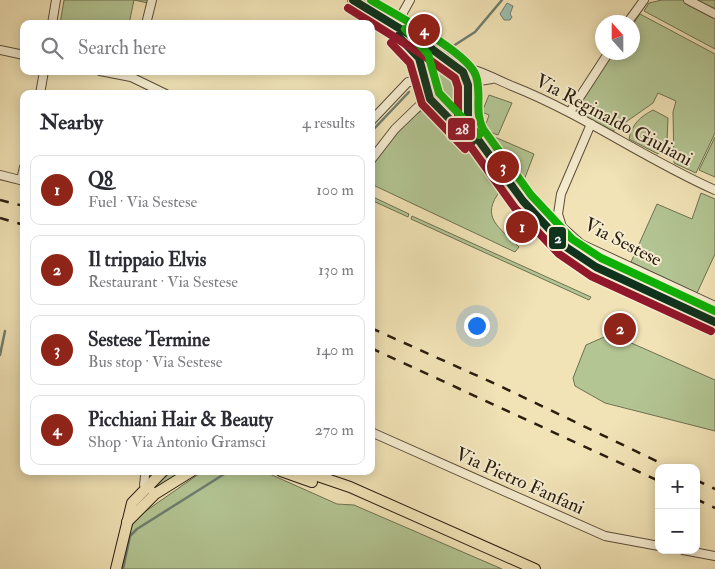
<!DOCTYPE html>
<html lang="en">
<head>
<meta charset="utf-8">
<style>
	:root { --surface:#fff; --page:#f7f7f7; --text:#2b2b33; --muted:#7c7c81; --line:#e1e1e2; --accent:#8f2418 }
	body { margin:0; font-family:"IM FELL Double Pica",serif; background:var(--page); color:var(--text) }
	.controls { position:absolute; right:15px; bottom:15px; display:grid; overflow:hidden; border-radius:10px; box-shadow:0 2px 12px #0003 }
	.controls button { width:45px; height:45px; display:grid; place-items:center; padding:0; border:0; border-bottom:1px solid var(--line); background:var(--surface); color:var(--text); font:25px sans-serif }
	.compass { position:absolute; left:595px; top:15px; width:45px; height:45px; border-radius:50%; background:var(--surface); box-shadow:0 2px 12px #0003; rotate:339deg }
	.you { position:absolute; left:476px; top:325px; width:18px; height:18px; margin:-12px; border:4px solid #fff; border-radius:50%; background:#1a73e8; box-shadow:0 0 0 8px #1a73e833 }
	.badge { display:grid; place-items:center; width:32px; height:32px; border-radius:50%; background:var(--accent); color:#fff; font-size:16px; font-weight:700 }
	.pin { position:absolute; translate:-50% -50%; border:2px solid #fff; box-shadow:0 1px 5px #0006 }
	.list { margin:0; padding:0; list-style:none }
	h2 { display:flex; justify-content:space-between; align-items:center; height:65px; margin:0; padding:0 20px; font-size:21px }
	h2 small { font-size:16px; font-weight:400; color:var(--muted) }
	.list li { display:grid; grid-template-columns:32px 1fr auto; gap:15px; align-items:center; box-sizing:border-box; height:70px; margin:0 10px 10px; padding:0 10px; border:1px solid var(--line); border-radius:10px }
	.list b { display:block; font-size:19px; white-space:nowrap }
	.list p { margin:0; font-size:16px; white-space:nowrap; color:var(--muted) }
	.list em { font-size:16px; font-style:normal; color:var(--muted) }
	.icon { flex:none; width:28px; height:28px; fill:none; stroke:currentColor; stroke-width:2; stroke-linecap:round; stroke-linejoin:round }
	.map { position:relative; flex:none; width:715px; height:569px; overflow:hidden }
	.search { position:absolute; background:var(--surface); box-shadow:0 2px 12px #0003; left:20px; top:20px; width:355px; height:55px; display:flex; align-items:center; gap:12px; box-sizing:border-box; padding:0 18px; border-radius:10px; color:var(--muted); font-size:19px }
	.panel { position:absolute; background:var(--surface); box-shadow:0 2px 12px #0003; left:20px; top:90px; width:355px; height:385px; border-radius:10px }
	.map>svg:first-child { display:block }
</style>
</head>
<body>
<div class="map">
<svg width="715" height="569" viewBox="0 0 715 569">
	<rect width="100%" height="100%" fill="#f1e3b6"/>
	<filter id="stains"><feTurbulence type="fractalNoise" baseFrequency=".004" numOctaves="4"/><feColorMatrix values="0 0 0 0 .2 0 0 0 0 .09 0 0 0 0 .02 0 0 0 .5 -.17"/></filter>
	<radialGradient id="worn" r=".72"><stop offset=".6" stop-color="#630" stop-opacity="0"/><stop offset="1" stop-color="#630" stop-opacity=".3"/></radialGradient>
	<g fill="#b3c593" stroke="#6e7152">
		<path d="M64,0H148V3L134,0L129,24H60Z"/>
		<path d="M662,0H715V49L644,11L649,3Z"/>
		<path d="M640,14L715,54V133L696,173L674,163L673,112L676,101L658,93L653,103L613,131L574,110L613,53L632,52L633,24Z"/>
		<path d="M421,49L440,61L428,69Z"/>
		<circle cx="448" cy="86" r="17"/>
		<path d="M489,95L512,103L498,135L484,130L489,115L482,112Z"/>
		<path d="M426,108L433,109L501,190C479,217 499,227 519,247L515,252L371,184C371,179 370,173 371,168C374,156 414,113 426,108Z"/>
		<path d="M653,110L668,118L667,141L658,154L629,139C632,124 640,117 653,110Z"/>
		<path d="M476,129L534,154L521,188Z"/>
		<path d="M715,137V177L699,170Z"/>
		<path d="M701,193L715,199V254L697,293L631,262L657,204L692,219Z"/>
		<path d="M373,197L409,214L408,217L371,200Z"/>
		<path d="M412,216L591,297L589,300L411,219Z"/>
		<path d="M611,334L715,380V431L605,403L575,386L573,378L586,345Z"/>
		<path d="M172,471H185L157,487V484Z"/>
		<path d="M203,471H263L337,504L354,505L502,569H120L133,520Z"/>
	</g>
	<path fill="#9bbeae" stroke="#6e7e6f" d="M507,3L513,6L510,14L512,17L510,20H504L500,14Z"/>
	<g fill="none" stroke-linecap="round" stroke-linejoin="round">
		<g stroke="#6e7e6f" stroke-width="2.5">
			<path d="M447,50L475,32L502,0"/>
			<path d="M371,132L409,92"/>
			<path d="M0,355L5,331"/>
			<path d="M123,569L130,536L137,529L229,471"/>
		</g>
		<defs>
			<g id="minor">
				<path d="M688,0L715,14"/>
				<path d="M628,22L644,0"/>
				<path d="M52,24L56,0"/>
				<path d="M146,24L152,0"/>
				<path d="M396,25L410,0"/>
				<path d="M0,50L24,55"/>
				<path d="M455,66C476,68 493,78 512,86C583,114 645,159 715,190"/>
				<path d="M100,71L131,77L166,94"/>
				<path d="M468,93L479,81L492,79"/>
				<path d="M40,94L44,71"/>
				<path d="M570,112L609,52"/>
				<path d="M371,121L408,82H420L426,90"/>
				<path d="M591,124L561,194L558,214L562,227L581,244L715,306"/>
				<path d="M371,160L395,129L424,101L427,93"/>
				<path d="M0,175L24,181"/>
				<path d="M21,180L24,167"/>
				<path d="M371,432L605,536L659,546"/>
				<path d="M145,476L144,485L151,490"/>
				<path d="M683,550L715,556"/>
			</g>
			<g id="major">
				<path d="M353,0C372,13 407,37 419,57C424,65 424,74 425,83"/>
				<path d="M387,22L433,49L454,66"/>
				<circle cx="447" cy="86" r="21"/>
				<path d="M468,93L466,115L473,132L516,190L560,241L594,266L715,322"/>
				<path d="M440,107L477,147"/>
				<path d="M281,471L312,482"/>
				<path d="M303,471L350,487L535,569"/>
				<path d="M127,522L155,494L192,471"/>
				<path d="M116,569L132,503L163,471"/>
			</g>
		</defs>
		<use href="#minor" stroke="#5c4e3a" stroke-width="10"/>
		<use href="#major" stroke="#2a1d10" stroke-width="12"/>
		<use href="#minor" stroke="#f6edd0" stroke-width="8"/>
		<use href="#major" stroke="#f1e3b6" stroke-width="10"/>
		<g stroke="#2a1d10" stroke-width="2.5" stroke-dasharray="9 9" stroke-linecap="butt">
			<path d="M0,200L24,206"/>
			<path d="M0,218L24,225"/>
			<path d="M371,328L500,386L671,468"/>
			<path d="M371,348L659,481"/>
			<path d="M696,480L715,489"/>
			<path d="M696,499L715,508"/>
		</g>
		<defs>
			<g id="bus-1">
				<path d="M353,0L425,44L463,72L468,85V118L474,134L523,201L566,247L596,267L715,322"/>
				<path d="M398,36L419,58L430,99L472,142"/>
			</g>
			<g id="bus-2">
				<path d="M348,8L420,53L455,78L458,87V119L466,140L515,208L559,254L591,276L711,331"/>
				<path d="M391,43L410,63L422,104L465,149"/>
			</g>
			<g id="bus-3">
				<path d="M371,0C394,14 469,53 476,76C482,94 474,112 483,129L531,195L572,239L601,258L715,311"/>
				<path d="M405,29L428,54L439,93L479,135"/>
			</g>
		</defs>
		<use href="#bus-1" stroke="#f6edd0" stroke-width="11"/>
		<use href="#bus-2" stroke="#f6edd0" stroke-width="11"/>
		<use href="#bus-3" stroke="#f6edd0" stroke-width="11"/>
		<use href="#bus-1" stroke="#10331d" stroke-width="8"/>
		<use href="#bus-2" stroke="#91172a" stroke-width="8"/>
		<use href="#bus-3" stroke="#0fb006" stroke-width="8"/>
	</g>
	<g text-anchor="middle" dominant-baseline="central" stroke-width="4" stroke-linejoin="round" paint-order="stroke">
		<g font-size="19" fill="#2a1d10" stroke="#f6edd0">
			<text transform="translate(614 120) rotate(28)">Via Reginaldo Giuliani</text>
			<text transform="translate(623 242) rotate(27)">Via Sestese</text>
			<text transform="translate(520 481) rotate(24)">Via Pietro Fanfani</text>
		</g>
	</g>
	<g stroke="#f6edd0" stroke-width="2">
		<rect x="447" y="117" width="29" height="24" rx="5" fill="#91172a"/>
		<rect x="548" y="226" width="19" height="24" rx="5" fill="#10331d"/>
	</g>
	<g font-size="14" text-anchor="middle" font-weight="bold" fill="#fff">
		<text x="462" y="134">28</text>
		<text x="558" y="243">2</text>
	</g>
	<rect width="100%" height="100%" filter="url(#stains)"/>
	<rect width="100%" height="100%" fill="url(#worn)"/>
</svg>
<div class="controls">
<button>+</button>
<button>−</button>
</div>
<svg class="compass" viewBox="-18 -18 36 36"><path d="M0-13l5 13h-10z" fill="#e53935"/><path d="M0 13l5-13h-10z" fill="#7c7c81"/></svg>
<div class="you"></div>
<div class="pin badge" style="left:522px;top:227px">1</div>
<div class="pin badge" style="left:620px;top:329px">2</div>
<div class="pin badge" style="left:503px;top:167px">3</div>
<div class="pin badge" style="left:424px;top:30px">4</div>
<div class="search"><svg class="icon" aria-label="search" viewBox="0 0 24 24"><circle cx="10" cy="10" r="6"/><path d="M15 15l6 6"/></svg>Search here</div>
<section class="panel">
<h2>Nearby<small>4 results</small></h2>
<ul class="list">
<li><span class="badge">1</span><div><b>Q8</b><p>Fuel · Via Sestese</p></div><em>100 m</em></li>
<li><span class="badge">2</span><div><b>Il trippaio Elvis</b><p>Restaurant · Via Sestese</p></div><em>130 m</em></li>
<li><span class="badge">3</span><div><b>Sestese Termine</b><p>Bus stop · Via Sestese</p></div><em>140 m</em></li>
<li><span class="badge">4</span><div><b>Picchiani Hair &amp; Beauty</b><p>Shop · Via Antonio Gramsci</p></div><em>270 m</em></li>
</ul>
</section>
</div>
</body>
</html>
